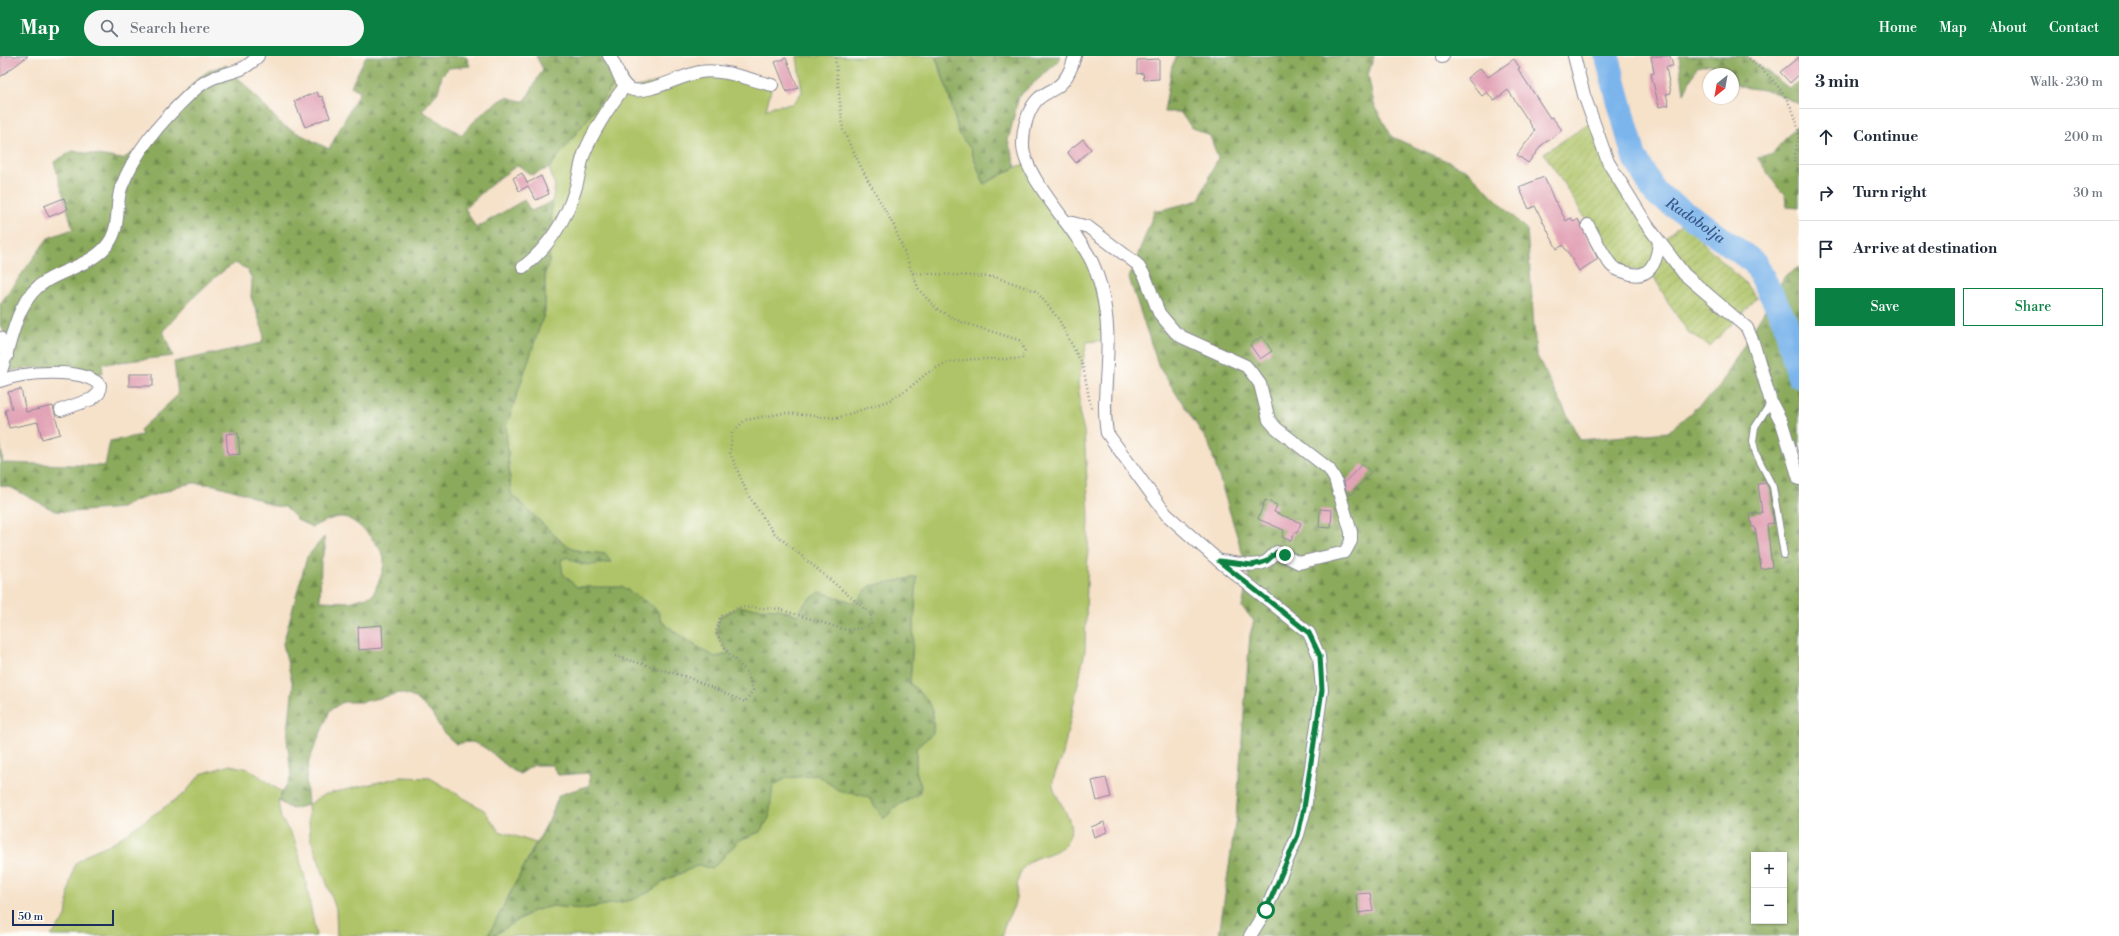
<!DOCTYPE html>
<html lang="en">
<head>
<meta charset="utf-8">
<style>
	:root { --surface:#fff; --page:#f6f6f7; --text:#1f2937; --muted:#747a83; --line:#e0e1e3; --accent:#0b8043 }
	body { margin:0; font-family:"Libre Bodoni",serif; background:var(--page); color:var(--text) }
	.controls { position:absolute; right:12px; bottom:12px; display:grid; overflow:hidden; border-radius:0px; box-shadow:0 1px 3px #0004 }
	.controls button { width:36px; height:36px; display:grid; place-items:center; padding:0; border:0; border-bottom:1px solid var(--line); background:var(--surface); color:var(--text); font:20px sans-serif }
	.compass { position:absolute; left:1703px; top:12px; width:36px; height:36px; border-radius:50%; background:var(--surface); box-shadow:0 1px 3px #0004; rotate:211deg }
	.scale { position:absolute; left:12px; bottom:10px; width:102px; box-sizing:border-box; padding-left:4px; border:2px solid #1b2f5e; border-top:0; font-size:11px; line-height:14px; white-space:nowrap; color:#1b2f5e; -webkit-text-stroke:3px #fdfcf7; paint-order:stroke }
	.stop { position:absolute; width:12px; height:12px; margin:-9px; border:3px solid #0b8043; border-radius:50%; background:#fff }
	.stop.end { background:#0b8043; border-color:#fff; box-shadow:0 1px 4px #0008 }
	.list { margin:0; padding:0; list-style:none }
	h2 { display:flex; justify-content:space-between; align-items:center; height:52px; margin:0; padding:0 16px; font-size:17px }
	h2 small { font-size:13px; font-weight:400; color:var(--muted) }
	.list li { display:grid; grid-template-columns:26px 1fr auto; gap:12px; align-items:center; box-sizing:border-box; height:56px; padding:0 16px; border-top:1px solid var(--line) }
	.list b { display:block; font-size:15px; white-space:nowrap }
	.list em { font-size:13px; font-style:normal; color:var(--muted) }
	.actions { display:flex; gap:8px; padding:12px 16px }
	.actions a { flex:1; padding:9px 0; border:1px solid var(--accent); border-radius:0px; text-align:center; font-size:14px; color:var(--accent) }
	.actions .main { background:var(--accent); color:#fff }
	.icon { flex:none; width:22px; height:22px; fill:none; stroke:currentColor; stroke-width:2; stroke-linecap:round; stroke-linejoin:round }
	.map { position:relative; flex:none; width:1799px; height:880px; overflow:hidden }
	header { display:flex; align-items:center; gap:24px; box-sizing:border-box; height:56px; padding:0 20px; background:var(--accent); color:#fff }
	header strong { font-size:19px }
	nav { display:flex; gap:22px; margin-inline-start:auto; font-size:14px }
	.search { width:280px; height:36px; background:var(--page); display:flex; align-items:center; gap:10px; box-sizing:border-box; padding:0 14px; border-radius:22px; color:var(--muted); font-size:15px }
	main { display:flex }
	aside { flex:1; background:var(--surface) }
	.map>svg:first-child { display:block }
</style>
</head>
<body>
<header>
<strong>Map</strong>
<div class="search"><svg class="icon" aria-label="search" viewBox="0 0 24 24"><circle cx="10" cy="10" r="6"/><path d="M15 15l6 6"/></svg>Search here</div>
<nav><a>Home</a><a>Map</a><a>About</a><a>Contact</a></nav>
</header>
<main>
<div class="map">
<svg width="1799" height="880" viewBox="0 0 1799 880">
	<defs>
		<pattern id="forest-firs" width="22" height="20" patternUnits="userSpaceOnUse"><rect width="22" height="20" fill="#8baa5c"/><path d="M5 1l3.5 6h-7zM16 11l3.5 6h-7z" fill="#718b4f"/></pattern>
		<pattern id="garden-furrows" width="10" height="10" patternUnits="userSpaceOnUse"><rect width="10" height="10" fill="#afc468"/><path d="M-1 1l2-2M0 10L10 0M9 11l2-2" fill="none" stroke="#8ea059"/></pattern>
	</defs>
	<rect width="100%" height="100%" fill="#fdfcf7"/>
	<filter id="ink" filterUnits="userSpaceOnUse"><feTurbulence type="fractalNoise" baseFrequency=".025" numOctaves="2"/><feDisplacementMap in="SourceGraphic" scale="8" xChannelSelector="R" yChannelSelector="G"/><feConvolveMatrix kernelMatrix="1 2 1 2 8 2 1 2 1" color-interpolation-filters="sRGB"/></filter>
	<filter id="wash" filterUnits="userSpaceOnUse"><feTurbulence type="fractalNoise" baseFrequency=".012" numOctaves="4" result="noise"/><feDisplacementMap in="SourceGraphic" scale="16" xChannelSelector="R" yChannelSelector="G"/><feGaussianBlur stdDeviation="0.9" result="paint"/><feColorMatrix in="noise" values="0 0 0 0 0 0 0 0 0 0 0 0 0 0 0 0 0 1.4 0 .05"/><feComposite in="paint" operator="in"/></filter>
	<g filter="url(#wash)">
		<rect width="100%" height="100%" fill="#f6e1c9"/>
		<g fill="#afc468" stroke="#657a63">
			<path d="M797,0H935L948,36L959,78L970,92L984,128L1016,111L1028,107L1091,205L1107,284L1087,286L1078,328L1080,344V359L1084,375L1089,458L1085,595L1062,702C1059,710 1051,722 1053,731C1058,748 1079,766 1067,785C1057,801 1037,797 1026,809C1013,822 1020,838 1013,852C1008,864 1003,866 1003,880H493L533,855L552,850L583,853L632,844L649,836L666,824L699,809L712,813L739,784L760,776L773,729L787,722L817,719L841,736L862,739L869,742L884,763L895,751L919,738L921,730L916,715V692L933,677C934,648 932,646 910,628L917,521L870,530L855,547L820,536L805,547L798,559L779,553L716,577L729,598L715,601L688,585L662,566L657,554L608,532L577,531L563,518L560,504L567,501L581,509L605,498L579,495L564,488L511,438L506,371L545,255V217L549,206L552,146L555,130L549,112L620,21L630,33L701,15L772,29L766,54L773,50L793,48L802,36Z"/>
			<path d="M230,709L249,713L282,736L278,746L281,762L295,785L306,826L316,880H51L66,861L70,827L75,808L89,797L112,787L184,738L201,718Z"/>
			<path d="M401,721L430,722L484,754L499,775L536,787L488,880H337L336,853L310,781L308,749L323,739Z"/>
		</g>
		<g fill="url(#forest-firs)" stroke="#536c5d" fill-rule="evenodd">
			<path d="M366,0H466L470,10L449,12L442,19L438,36L422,55L462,79C474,64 489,50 507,41L521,45H525L543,13L536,0H609L620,21L549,112L531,119L518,109L495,125L465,152L476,172L524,144L531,155L552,146L549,206L545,217V255L506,371L511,438L564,488L579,495L605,498L611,506C592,510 584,511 567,501L561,504L563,518L577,531H623L651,549L657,554L662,566L688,585L715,601L729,598L716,577L720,561L739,551L779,553L798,559L805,547L820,536L855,547L870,530L917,521L910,628C932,646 934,648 933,677L916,692V715L921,731L919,738L895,751L884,763L869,742L862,739L841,736L817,719L787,722L773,729L769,762L760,776L739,784L712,813L699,809L666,824L649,836L632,844L583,853L552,850L533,855L493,880H488L551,760L559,739L590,729L589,717L558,719L552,709H534L520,718C503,711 493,693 475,687C470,685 462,687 456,688L443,676L432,658L416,642L400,637L362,646H343L330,654L309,705L306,724L308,749L292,753L278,745L291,720L287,683L293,630L283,588L307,501L324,481L325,493L321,505L320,545L350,546L373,539C377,528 385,515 384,503C382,490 355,461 342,461C332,461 321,467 312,471L299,465L285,451L274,450L243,437L215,429L194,427L178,430L167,435L134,445L122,452L72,456L55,455L12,432L0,429V386L3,407L105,410L110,385L142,379L140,374L178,339L174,306L262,287L264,277L251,241L252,223L247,213L235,207C207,224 185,251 163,275L173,300L102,308L103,318C65,311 42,308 4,316L12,289L0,269V248L48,182L73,173L54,106L73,95L122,103L138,94L197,23L210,14L226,9L282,69L329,93L360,35L351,30Z"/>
			<path d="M940,0H1061L1058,6L1019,40L1008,85L1016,111L984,128L970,92L959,78L948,36L936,1Z"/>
			<path d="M1177,0H1374L1368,19L1374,48L1392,81L1467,114L1527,174L1536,298L1580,384L1668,376L1717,334L1785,220L1799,211V880H1219L1236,761L1250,579L1254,565L1242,551L1249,519L1209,388L1159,311L1129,222L1155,154L1158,155L1199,144L1218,102L1210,80L1191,71L1180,56H1164L1172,10ZM1754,799H1784V865H1754Z"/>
			<path d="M1679,0H1746L1789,32L1799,25V48L1771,35L1742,31L1733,27V18H1722L1710,8L1697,11L1684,37Z"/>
			<path d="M1799,67V152L1787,151L1785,139L1778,132L1757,101L1771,99Z"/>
		</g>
		<path fill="url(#garden-furrows)" stroke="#657a63" d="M1593,65L1597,76L1659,186L1683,167L1749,231L1757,242L1710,290L1688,276L1671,251L1650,214H1618L1544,97Z"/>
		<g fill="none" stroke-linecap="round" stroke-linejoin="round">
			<path stroke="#7bb5ec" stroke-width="25" id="s1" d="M1607,0L1634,100L1655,137L1699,166L1755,207L1785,265L1799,320"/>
		</g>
		<g id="blocks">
			<g fill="#e2a3b6">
				<path d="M0,0H28L0,21Z"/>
				<path d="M1651,0H1670L1673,10L1666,11L1671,37L1666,38L1669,49L1659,51L1651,18L1654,17Z"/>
				<path d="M1799,1V19L1790,27L1780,16Z"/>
				<path d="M786,2L798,32L787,36L775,6Z"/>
				<path d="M1159,3V23L1144,24L1143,17L1137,18V4Z"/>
				<path d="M1514,3L1520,12L1518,13L1550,62L1552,61L1562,74L1542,89L1528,107L1517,99L1535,75L1508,34L1494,45L1487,36L1482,40L1467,22L1480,12L1488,21Z"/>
				<path d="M317,36L319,41L322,40L330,61L305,71L294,45Z"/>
				<path d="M1083,83L1091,93L1076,107L1067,96Z"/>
				<path d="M522,117L527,127L541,120L549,138L536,144L528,130L519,135L513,122Z"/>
				<path d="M1544,121L1555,146H1556L1566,165L1571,162L1574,166L1578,163L1598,203L1579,215L1563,189L1557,193L1535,150L1529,153L1519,131Z"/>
				<path d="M64,142L68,153L49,161L44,150Z"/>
				<path d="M1262,280L1272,295L1260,303L1250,289Z"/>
				<rect x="129" y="318" width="24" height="12"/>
				<path d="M21,333L26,356L53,350L60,378L42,383L38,366L9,372L5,354L12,353L8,336Z"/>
				<path d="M238,377L240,398L228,399L226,378Z"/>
				<path d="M1362,408L1371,416L1351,439L1346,435L1344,427Z"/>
				<path d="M1766,427L1769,432L1774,467L1767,468L1772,511L1761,513L1755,471H1752L1750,458L1762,457L1758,428Z"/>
				<path d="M1265,444L1277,449L1274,456L1301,467L1297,477L1295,476L1291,485L1282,481L1284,474L1258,463Z"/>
				<path d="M1320,453L1332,454L1331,472L1319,471Z"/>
				<path d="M382,569L383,592L359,594L358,571Z"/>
				<path d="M1106,722L1111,741L1097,745L1092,725Z"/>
				<path d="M1104,766L1107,776L1094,781L1091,771Z"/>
				<path d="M1370,837L1373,855L1358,857L1356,838Z"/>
			</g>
		</g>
	</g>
	<g filter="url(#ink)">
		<use href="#blocks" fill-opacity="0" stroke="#888894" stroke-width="1"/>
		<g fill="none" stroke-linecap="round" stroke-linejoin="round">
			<defs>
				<path id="lane" d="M1771,346L1755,371L1753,385L1756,398L1773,431L1784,499"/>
				<g id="street">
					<path d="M609,0C618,10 618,27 630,33C645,40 682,19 700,16C722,12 750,24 772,29"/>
					<path d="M1075,0C1072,11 1067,24 1057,31C1051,35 1044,38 1039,42C1028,52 1023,72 1023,87C1021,119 1078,175 1092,206C1106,237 1109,274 1107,307C1106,331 1103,354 1107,377L1166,458L1219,505L1309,577L1319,600L1322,634L1305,753L1298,779L1266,854L1250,880"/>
					<path d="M1574,0L1584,39L1608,106L1647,169L1684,218L1747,272L1753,286L1771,346L1782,367L1799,423"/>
					<path d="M1442,1L1443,0"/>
					<path d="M1065,165L1088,171L1137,208L1145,220L1159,257L1175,276L1182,281L1246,310L1251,316L1260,328L1269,364L1276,372L1329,413L1335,423L1351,476V485L1345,496L1299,507L1277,496C1272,499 1270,504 1265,506C1252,512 1233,506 1219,505"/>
					<path d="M1588,169C1595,182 1602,198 1611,209C1614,213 1621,215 1625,216C1649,226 1657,206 1659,186"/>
					<path d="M523,211C548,192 566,164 575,134C579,122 580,109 584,98C594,73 609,51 625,30"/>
					<path d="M0,282L7,300"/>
					<path d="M0,318C12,287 15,243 46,225C66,213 94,207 108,188C121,171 115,150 121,132C135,95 160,67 188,40C195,33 203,26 213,22C231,15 243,17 258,0"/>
					<path d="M0,325C23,316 81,311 100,329L99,337L92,343L61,354"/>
				</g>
			</defs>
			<use href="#lane" stroke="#888894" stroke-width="8"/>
			<use href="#street" stroke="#888894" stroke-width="14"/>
			<g stroke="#888894" stroke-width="2.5" stroke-dasharray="1 3" stroke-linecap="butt">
				<path d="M1746,0C1769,17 1794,44 1798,74C1799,83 1795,95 1794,105L1799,109"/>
				<path d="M913,217L995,221L1036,235L1058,262L1083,310L1091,352"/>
				<path d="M615,600L687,621L745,646L753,634L747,616L729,598L716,577L720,561L739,551L779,553L846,574L862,572L871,569V558L773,476L748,439L730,397L732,377L745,364L784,357L837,362L888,345L908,333L927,317L946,307L973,303H1022L1025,294L1019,284L961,266L938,254L919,234L894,170L863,115L843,74L835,0"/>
			</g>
			<use href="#lane" stroke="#fff" stroke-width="6"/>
			<use href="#street" stroke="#fff" stroke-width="12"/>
		</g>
	</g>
	<g fill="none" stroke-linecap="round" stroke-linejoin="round" filter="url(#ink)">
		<path stroke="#0b8043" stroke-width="5" d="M1266,854L1298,779L1304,752L1322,634L1320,600L1309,577L1219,505L1252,509L1261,507L1267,505L1277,496L1285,499"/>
	</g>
	<g text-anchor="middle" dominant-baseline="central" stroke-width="3" stroke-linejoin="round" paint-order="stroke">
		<g font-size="15" font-style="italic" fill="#385789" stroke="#fdfcf7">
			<text stroke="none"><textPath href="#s1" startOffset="195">Radobolja</textPath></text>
		</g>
	</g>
</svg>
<div class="controls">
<button>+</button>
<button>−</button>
</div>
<svg class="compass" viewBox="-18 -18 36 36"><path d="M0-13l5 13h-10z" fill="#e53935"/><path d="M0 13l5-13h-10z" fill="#747a83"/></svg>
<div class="scale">50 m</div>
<div class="stop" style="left:1266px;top:854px"></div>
<div class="stop end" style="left:1285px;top:499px"></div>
</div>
<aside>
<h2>3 min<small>Walk · 230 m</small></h2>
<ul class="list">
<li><svg class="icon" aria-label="ahead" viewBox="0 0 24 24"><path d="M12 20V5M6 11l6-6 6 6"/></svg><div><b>Continue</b></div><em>200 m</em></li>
<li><svg class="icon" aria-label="right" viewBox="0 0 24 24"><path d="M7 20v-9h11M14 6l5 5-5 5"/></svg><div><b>Turn right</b></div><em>30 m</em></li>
<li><svg class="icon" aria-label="arrive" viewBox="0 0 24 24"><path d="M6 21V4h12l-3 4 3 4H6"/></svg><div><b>Arrive at destination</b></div></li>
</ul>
<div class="actions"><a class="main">Save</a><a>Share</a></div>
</aside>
</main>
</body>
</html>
